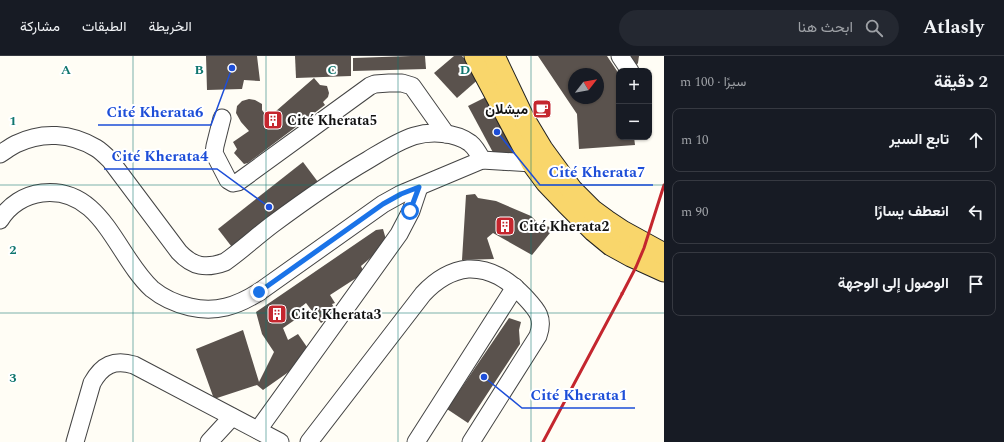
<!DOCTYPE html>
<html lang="ar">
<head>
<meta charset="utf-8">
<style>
	:root { --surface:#171b24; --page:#242831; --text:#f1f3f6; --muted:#9ea1a6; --line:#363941 }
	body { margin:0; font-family:Spectral,Vazirmatn,serif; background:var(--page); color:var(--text); direction:rtl }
	.controls { position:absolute; right:12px; top:12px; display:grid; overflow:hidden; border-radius:8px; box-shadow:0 1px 3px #0004 }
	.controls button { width:36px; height:36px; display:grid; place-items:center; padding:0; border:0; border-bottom:1px solid var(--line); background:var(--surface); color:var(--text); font:20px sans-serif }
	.compass { position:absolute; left:568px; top:12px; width:36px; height:36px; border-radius:50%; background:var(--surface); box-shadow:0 1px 3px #0004; rotate:59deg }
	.stop { position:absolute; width:12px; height:12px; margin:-9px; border:3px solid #1a73e8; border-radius:50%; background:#fff }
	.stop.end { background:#1a73e8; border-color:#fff; box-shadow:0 1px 4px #0008 }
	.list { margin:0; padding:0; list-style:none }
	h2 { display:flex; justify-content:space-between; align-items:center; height:52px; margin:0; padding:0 16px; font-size:17px }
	h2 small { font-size:13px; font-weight:400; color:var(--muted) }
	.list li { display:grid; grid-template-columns:26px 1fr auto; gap:12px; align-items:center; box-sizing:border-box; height:64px; margin:0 8px 8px; padding:0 8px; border:1px solid var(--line); border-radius:8px }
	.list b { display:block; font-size:15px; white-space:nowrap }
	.list em { font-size:13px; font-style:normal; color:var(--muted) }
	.icon { flex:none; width:22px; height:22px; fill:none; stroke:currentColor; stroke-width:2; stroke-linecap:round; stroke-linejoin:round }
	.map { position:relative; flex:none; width:664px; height:386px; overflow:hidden; direction:ltr }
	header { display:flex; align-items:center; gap:24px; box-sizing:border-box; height:56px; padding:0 20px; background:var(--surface); border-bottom:1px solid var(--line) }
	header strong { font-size:19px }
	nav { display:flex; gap:22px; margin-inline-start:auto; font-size:14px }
	.search { width:280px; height:36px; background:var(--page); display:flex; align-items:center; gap:10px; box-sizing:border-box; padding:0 14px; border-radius:22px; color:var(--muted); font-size:15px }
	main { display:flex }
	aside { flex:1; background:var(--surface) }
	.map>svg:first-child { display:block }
</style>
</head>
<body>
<header>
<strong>Atlasly</strong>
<div class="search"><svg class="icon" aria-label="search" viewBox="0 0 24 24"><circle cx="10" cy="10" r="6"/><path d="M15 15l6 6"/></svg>ابحث هنا</div>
<nav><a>الخريطة</a><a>الطبقات</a><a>مشاركة</a></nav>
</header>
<main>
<aside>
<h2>2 دقيقة<small>سيرًا · 100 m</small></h2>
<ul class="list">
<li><svg class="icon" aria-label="ahead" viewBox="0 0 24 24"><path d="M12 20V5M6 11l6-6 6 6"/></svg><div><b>تابع السير</b></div><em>10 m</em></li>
<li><svg class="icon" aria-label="left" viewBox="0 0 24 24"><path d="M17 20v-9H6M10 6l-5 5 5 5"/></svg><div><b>انعطف يسارًا</b></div><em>90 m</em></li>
<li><svg class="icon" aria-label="arrive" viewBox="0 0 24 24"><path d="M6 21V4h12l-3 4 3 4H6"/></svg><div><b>الوصول إلى الوجهة</b></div></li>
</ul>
</aside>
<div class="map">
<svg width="664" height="386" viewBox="0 0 664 386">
	<rect width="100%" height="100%" fill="#fffdf5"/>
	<g fill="#5a524d" fill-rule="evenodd">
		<path d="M206,0H257L260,25L244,24L242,33L207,34Z"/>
		<path d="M295,0H351V20L296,22Z"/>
		<path d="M411,0H425L426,13L353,15V2Z"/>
		<path d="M454,0H462L481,21L457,42L434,17Z"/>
		<path d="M538,0H607L619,18V81H634L635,89L579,93L577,58ZM574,18H598V42H574Z"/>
		<path d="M625,0H639L638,7L634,13Z"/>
		<path d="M314,22L320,29L327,30L329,37L328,41L323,46L325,49L248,107L244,108L234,97L237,93L233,86L249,75L241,66L236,57L237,50L242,45L249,43L255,44L262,48V54L268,62Z"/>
		<path d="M492,38L526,102L503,115L468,50Z"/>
		<path d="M303,106L321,130L235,195L218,173Z"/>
		<path d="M475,138L478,142L496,145L531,160L539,168L554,172L532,199L493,177L487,182L494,203L462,204L466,139Z"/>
		<path d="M383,173L385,180V185L381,193L361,210L364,217L330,239L335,247L332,248L336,255L321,267L306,247L296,255L299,261L283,272L288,284L298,278L309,294L300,308L263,334L257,329L214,343L196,293L243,274L259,326L274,296L262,278L256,256L376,174Z"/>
		<path d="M509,262L521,266L519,274L520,288L468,367L447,353Z"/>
	</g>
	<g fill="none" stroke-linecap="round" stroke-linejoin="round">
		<defs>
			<g id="minor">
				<path d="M620,0L630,15"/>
				<path d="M222,62L215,90L214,97L228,124L233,127L238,126L370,30L375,28L389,27H402L412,30L446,78"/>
				<path d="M0,98C5,95 10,91 16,88C42,75 71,77 96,92C101,95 106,100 110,104L179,196C193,211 206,213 225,206C242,194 257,180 273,168C304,145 335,123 368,104C383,95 398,85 414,80C431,75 455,76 470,87C475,91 479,98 482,104"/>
				<path d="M0,164C9,149 25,139 42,137C102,130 116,200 152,233C163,242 177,248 190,251C216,257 237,250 259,236L383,148L401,138L482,104L532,107L541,108"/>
				<path d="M258,374L399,178L411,155L419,131"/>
				<path d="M75,386L92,327C102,309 114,303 134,309L280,386"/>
				<path d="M209,386L232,361"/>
				<path d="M309,386L423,238C435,225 449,215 468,213C491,212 508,224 524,240C536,253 545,261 538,280L471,386"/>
				<path d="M416,386L515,231"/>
			</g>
			<g id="major">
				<path d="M475,0L532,107L546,126L566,147L594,175L611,189L631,200L664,215"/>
				<path d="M494,0L524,63L542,93L572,134L592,154L607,165L622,175L664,198"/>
			</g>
		</defs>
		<use href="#minor" stroke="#444" stroke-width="19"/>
		<use href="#major" stroke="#222" stroke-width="23"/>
		<use href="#minor" stroke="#fff" stroke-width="17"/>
		<use href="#major" stroke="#f9d66b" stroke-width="21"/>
		<g stroke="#c4262e" stroke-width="3">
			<path d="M622,237V238L636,211L644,192L664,129"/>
			<path d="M543,386L622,238"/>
		</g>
	</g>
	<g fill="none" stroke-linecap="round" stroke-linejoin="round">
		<path stroke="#1a73e8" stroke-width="5" d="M259,236L383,148L401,138L419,131L410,155"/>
	</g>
	<path fill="none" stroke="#0f766e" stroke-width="1" stroke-opacity="0.55" d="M133,0V386M266,0V386M398,0V386M531,0V386M0,129H664M0,257H664"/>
	<defs>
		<symbol id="cafe-square" viewBox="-11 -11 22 22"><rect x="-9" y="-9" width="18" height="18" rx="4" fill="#c4262e" stroke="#fff"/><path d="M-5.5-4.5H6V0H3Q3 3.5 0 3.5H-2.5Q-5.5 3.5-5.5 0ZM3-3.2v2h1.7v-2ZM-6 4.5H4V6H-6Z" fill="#fff"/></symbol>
		<symbol id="building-square" viewBox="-11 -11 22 22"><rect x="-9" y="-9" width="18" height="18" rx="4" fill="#c4262e" stroke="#fff"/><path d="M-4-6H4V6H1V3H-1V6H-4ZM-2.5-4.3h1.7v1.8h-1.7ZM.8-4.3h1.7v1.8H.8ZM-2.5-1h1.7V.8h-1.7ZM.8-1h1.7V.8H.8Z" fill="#fff"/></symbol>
	</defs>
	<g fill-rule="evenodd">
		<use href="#cafe-square" x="531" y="42" width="22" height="22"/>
		<use href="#building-square" x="262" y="53" width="22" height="22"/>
		<use href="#building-square" x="494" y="159" width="22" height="22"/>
		<use href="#building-square" x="266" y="247" width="22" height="22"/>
	</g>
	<g text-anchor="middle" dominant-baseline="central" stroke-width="4" stroke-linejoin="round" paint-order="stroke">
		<g font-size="14" font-weight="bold" fill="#111" stroke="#fff" text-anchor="start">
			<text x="528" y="53" text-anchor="end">ميشلان</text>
			<text x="287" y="64">Cité Kherata5</text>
			<text x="519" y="170">Cité Kherata2</text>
			<text x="291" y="258">Cité Kherata3</text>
		</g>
	</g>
	<g font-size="13" text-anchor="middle" font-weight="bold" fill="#0f766e" stroke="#fff" stroke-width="4" stroke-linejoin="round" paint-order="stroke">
		<text x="66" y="18">A</text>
		<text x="199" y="18">B</text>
		<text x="332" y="18">C</text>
		<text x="465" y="18">D</text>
		<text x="13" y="69">1</text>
		<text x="13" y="198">2</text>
		<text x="13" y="326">3</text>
	</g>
	<path fill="none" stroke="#1d4ed8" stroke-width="1.5" d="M232 12L211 69H98M269 151L217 113H104M497 76L540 129H653M484 321L522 352H635"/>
	<g fill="#1d4ed8" stroke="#fff" stroke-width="1.5">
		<circle cx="232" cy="12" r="4"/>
		<circle cx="269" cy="151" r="4"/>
		<circle cx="497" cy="76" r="4"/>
		<circle cx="484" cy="321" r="4"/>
	</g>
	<g font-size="15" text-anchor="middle" font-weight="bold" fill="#1d4ed8" stroke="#fff" stroke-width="4" stroke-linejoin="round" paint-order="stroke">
		<text x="155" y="61">Cité Kherata6</text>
		<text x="160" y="105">Cité Kherata4</text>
		<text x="597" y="121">Cité Kherata7</text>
		<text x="579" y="344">Cité Kherata1</text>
	</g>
</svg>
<div class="controls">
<button>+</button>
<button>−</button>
</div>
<svg class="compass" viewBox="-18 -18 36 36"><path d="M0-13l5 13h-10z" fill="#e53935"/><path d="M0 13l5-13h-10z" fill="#9ea1a6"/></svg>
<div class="stop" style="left:410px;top:155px"></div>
<div class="stop end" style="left:259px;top:236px"></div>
</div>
</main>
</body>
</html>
